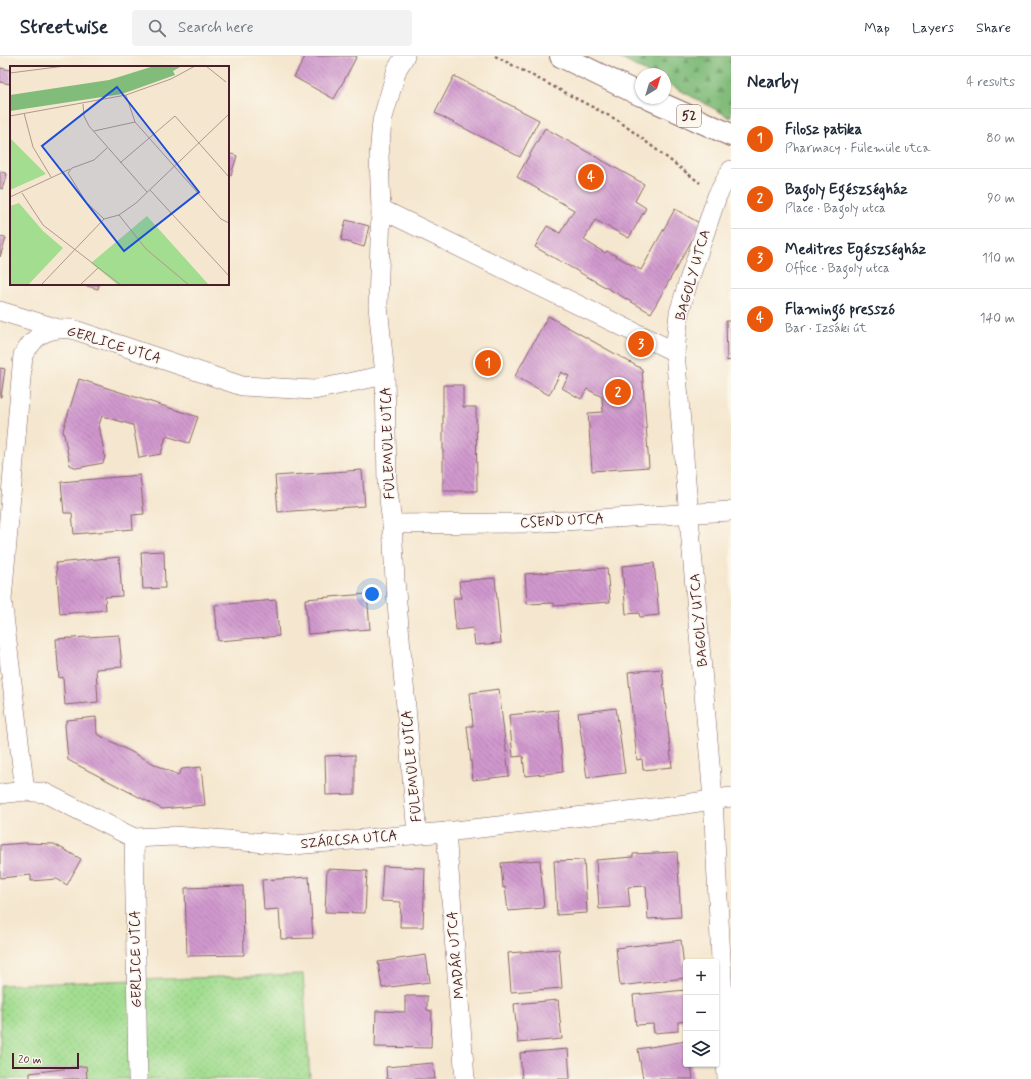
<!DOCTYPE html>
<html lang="en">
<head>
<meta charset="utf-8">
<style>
	:root { --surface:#fff; --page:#f2f2f3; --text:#1f2937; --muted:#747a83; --line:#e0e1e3; --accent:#ea580c }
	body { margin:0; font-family:Mynerve,sans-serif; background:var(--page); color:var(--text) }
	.controls { position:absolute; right:12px; bottom:12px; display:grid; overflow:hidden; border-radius:4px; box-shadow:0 1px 3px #0004 }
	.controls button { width:36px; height:36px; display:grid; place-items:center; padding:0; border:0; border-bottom:1px solid var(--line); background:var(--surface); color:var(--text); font:20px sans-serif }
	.compass { position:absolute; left:635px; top:12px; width:36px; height:36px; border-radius:50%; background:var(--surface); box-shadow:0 1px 3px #0004; rotate:38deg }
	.scale { position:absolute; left:12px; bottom:10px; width:67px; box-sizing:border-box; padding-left:4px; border:2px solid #4a1f2b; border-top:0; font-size:11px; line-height:14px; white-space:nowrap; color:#4a1f2b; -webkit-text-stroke:3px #fbf7ec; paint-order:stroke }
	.you { position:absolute; left:372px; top:538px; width:14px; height:14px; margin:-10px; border:3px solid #fff; border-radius:50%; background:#1a73e8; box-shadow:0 0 0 6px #1a73e833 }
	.badge { display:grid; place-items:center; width:26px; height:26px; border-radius:50%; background:var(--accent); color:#fff; font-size:13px; font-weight:700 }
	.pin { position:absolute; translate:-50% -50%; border:2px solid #fff; box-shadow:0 1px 4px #0006 }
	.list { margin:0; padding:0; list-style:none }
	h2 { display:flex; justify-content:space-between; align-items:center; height:52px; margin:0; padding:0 16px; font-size:17px }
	h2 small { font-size:13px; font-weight:400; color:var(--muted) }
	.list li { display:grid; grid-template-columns:26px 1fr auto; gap:12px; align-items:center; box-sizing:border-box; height:60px; padding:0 16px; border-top:1px solid var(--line) }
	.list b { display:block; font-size:15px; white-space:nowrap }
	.list p { margin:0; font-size:13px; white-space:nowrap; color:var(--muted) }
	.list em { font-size:13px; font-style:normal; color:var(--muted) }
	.icon { flex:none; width:22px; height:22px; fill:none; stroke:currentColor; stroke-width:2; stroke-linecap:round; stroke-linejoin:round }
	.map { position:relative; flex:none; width:731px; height:1023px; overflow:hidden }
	header { display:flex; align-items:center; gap:24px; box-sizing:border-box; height:56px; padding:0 20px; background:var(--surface); border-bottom:1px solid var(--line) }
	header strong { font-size:19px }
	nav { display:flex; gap:22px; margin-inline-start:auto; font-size:14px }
	.search { width:280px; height:36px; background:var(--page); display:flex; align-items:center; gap:10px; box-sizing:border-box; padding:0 14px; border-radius:4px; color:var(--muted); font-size:15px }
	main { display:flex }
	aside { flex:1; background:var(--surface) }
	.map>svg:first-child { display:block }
</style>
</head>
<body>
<header>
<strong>Streetwise</strong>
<div class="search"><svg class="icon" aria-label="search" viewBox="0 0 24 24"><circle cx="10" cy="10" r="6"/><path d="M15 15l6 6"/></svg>Search here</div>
<nav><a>Map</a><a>Layers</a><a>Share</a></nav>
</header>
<main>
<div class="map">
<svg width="731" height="1023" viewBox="0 0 731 1023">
	<defs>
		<pattern id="grass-dots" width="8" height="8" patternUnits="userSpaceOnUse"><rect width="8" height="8" fill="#a2dd90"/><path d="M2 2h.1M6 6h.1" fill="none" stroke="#8dbd7c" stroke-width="1.8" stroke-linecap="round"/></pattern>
		<pattern id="forest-firs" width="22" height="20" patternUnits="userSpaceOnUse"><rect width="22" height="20" fill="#81bc7a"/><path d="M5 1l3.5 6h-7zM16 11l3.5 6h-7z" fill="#6c9864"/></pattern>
		<pattern id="building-back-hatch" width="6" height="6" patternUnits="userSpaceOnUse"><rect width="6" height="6" fill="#d098ce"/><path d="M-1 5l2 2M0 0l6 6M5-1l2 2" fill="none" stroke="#ab7ba7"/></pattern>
	</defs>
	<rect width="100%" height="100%" fill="#fbf7ec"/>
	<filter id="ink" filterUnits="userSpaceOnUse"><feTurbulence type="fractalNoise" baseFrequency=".025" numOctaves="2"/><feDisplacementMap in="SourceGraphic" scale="8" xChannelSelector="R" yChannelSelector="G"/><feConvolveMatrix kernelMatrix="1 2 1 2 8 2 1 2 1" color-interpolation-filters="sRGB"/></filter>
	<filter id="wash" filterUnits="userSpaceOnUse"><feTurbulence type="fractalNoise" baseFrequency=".012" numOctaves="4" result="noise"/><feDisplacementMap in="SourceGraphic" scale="16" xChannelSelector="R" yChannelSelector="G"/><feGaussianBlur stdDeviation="0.9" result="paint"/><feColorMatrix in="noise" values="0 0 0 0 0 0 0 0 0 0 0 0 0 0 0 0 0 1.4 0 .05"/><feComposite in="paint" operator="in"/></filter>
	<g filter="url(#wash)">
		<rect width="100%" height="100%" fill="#f5e7cf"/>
		<path fill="url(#grass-dots)" stroke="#767e5e" d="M303,918L310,1023H0V929Z"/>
		<path fill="url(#forest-firs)" stroke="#666e52" d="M616,0H731V62L665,26V18H650Z"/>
		<g id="blocks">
			<g fill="url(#building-back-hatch)">
				<path d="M303,0H357L334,43L294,21L305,1Z"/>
				<path d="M0,12L11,14V28L0,26Z"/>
				<path d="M454,20L539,64L520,101L435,57Z"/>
				<path d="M545,72L644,128L635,145L646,152L629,182L595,164L584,184L605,197L607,195L641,214L675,153L701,168L651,257L535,191L547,170L560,177L574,154L517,121Z"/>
				<path d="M228,97L237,100L231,119L228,118Z"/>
				<path d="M0,115L7,118L2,133L0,132Z"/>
				<path d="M346,164L369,170L364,191L341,184Z"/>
				<path d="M0,181L6,182L0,201Z"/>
				<path d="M80,228H99L98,233Z"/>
				<path d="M548,260L642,313L649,411L592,415L588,357L603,356L602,341L587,333L581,343L562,332L569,320L561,316L549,339L515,320Z"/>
				<path d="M726,265H731V304L727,305Z"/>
				<path d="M0,312L5,313L1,341H0Z"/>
				<path d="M79,323L198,361L189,387L166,380L161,398L139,402L133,369L102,360L99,369L105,401L103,407L77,412L70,409L63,374Z"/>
				<path d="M443,329H463V351H476L477,435H443Z"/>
				<path d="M362,414L365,450L278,456L275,420Z"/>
				<path d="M140,419L144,458L132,459L133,473L74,478L72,457H64L61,426Z"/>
				<path d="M164,495L165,532L143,533L141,496Z"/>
				<path d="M119,501L122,540L105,541L106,554L60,558L56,507Z"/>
				<path d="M654,507L659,559L640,561L639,557L626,558L622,510Z"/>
				<path d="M607,512L610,546L554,550V547L527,548L525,518Z"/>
				<path d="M495,522L501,587L475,589L473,572L456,574L453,542H461L459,525Z"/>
				<path d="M367,538L370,573L308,578L305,543Z"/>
				<path d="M276,544L279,580L218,585L215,549Z"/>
				<path d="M119,579L122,611L96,613L98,646L65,649L63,621L59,622L56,583Z"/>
				<path d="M662,613L672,711L643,714L642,703L637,704L628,616Z"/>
				<path d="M499,633L509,720L473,724L467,670H473L470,637Z"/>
				<path d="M616,652L625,717L587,722L578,657Z"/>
				<path d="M558,654L563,716L525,720L523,700L513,701L509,659Z"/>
				<path d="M96,661L97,678L162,712L178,719L182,713L201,711L205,749L162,753L68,704L65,669L67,664Z"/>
				<path d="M355,699V738L326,739L325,700Z"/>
				<path d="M24,787L54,788L81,803L67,829L57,823L31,825V819L0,822V789Z"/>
				<path d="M677,796L681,861L648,863L646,830L628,831L630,851L599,853L596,804L633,801V798Z"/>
				<path d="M540,804L544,852L508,855L505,831L503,832L501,807Z"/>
				<path d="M584,804L587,857L557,859L554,805Z"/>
				<path d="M383,810L425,812L423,871H400L401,846L381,845Z"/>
				<path d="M327,813L367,815L365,857L325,856Z"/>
				<path d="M309,821L313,882L281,883L279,853L264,854L262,824Z"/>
				<path d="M243,830L244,899L187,900L185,832Z"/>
				<path d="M681,884L685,922L620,930L616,892Z"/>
				<path d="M559,893L562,932L511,936L508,897Z"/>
				<path d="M426,899L430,926L382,932L378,906Z"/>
				<path d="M686,934V965L678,966V975L654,977L653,968L636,969L633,939Z"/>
				<path d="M405,940H427V954L432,955L431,992L375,991L376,955L405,956Z"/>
				<path d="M558,944L562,983L518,987L514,948Z"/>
				<path d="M686,985V1008H691L693,1023H643L638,993Z"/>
				<path d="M568,993L570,1023H522L520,997Z"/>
				<path d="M433,1007L435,1023H387L386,1011Z"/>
				<path d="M86,1010L87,1023H30V1017Z"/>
			</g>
		</g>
	</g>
	<g filter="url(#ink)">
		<use href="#blocks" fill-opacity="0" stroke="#866564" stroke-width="1"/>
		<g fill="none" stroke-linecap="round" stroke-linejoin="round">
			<defs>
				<g id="minor">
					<path d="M405,0L397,13L382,65L379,101L381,153L378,250L385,319L387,426L392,468L395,524L417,778"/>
					<path d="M381,153L675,296"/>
					<path d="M0,255L56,272"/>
					<path d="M392,468L530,467L731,455"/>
					<path d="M25,735L2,544L23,299C36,278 47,271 72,273L242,330L314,334L385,319"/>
					<path d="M0,738L25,735L45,737L134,782L174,780L294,789L446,776L679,749L731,741"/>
					<path d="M446,776L465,1023"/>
					<path d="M134,782L138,1023"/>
					<path d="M727,1023L713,743L675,296L679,257L687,230L717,140L731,114"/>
				</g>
				<g id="primary">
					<path d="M561,0L641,39"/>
					<path d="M648,42L731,79"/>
				</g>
			</defs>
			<use href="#minor" stroke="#866564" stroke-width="20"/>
			<use href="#primary" stroke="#866564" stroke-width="24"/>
			<path stroke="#866564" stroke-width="2.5" stroke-dasharray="3 3" stroke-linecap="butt" d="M495,0L619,65L700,127"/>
			<use href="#minor" stroke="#fff" stroke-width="19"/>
			<use href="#primary" stroke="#fff" stroke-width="22"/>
		</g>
	</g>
	<g text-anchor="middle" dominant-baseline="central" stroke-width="3" stroke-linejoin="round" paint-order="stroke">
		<rect fill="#fbf7ec" stroke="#7f6065" stroke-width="1" x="677" y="49" width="24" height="22" rx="3"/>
		<g font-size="13" font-weight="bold" fill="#4a1f2b">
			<text x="689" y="60">52</text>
		</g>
		<g font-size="14" fill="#4a1f2b" stroke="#fbf7ec">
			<text transform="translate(693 219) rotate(-74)">BAGOLY UTCA</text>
			<text transform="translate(114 289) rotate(17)">GERLICE UTCA</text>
			<text transform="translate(388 387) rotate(-92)">FÜLEMÜLE UTCA</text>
			<text transform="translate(562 465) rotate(-3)">CSEND UTCA</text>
			<text transform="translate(699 564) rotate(-95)">BAGOLY UTCA</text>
			<text transform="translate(412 710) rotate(-95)">FÜLEMÜLE UTCA</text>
			<text transform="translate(349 784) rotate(-5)">SZÁRCSA UTCA</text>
			<text transform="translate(456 899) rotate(-95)">MADÁR UTCA</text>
			<text transform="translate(136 903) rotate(-91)">GERLICE UTCA</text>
		</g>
	</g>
	<g transform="translate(10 10)">
		<rect width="219" height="219" fill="#f5e7cf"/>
		<path d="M0,72L36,108L0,124ZM9,137L33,165L53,182L18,219H0V140ZM137,150L199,219H108L81,197Z" fill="#a2dd90"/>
		<path d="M144,0H172L163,5L165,9L112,28L0,45V29L99,14Z" fill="#81bc7a"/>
		<path d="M113,196L126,208L120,219L103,209Z" fill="#a2dd90"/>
		<path fill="none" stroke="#b1978d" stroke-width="1" d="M196,0L216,16M0,7L55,0M116,29L125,56L211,153L219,157M73,38L74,50L79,60L137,126M14,47L23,81L41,111M0,50L116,29L161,13L185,0M84,65L125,56M110,97L165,50L219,111M140,124L219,210M12,127L33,159L111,219M0,131L60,103M109,149L136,183L179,219M94,153L76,136L58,107L62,102L84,94L97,82M31,219L94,153L109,149L126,137L219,48M70,219L88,202"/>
		<path fill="#1d4ed8" fill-opacity="0.15" stroke="#1d4ed8" stroke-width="2" d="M107,21L189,126L114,185L32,80Z"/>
		<rect width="219" height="219" fill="none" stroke="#4a1f2b" stroke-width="2"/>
	</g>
</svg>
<div class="controls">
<button>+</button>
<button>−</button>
<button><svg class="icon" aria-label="layers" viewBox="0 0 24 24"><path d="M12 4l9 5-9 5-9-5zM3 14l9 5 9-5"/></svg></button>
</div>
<svg class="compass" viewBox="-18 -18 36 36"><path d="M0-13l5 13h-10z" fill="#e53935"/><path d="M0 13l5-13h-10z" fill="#747a83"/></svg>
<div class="scale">20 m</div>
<div class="you"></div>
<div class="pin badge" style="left:488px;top:307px">1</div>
<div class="pin badge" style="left:618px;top:336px">2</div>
<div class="pin badge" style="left:641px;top:288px">3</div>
<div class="pin badge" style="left:591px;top:121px">4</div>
</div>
<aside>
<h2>Nearby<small>4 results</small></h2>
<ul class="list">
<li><span class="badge">1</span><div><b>Filosz patika</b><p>Pharmacy · Fülemüle utca</p></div><em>80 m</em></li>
<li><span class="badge">2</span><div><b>Bagoly Egészségház</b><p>Place · Bagoly utca</p></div><em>90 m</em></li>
<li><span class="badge">3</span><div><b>Meditres Egészségház</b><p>Office · Bagoly utca</p></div><em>110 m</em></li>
<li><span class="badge">4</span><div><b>Flamingó presszó</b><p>Bar · Izsáki út</p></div><em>140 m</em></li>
</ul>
</aside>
</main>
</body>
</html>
